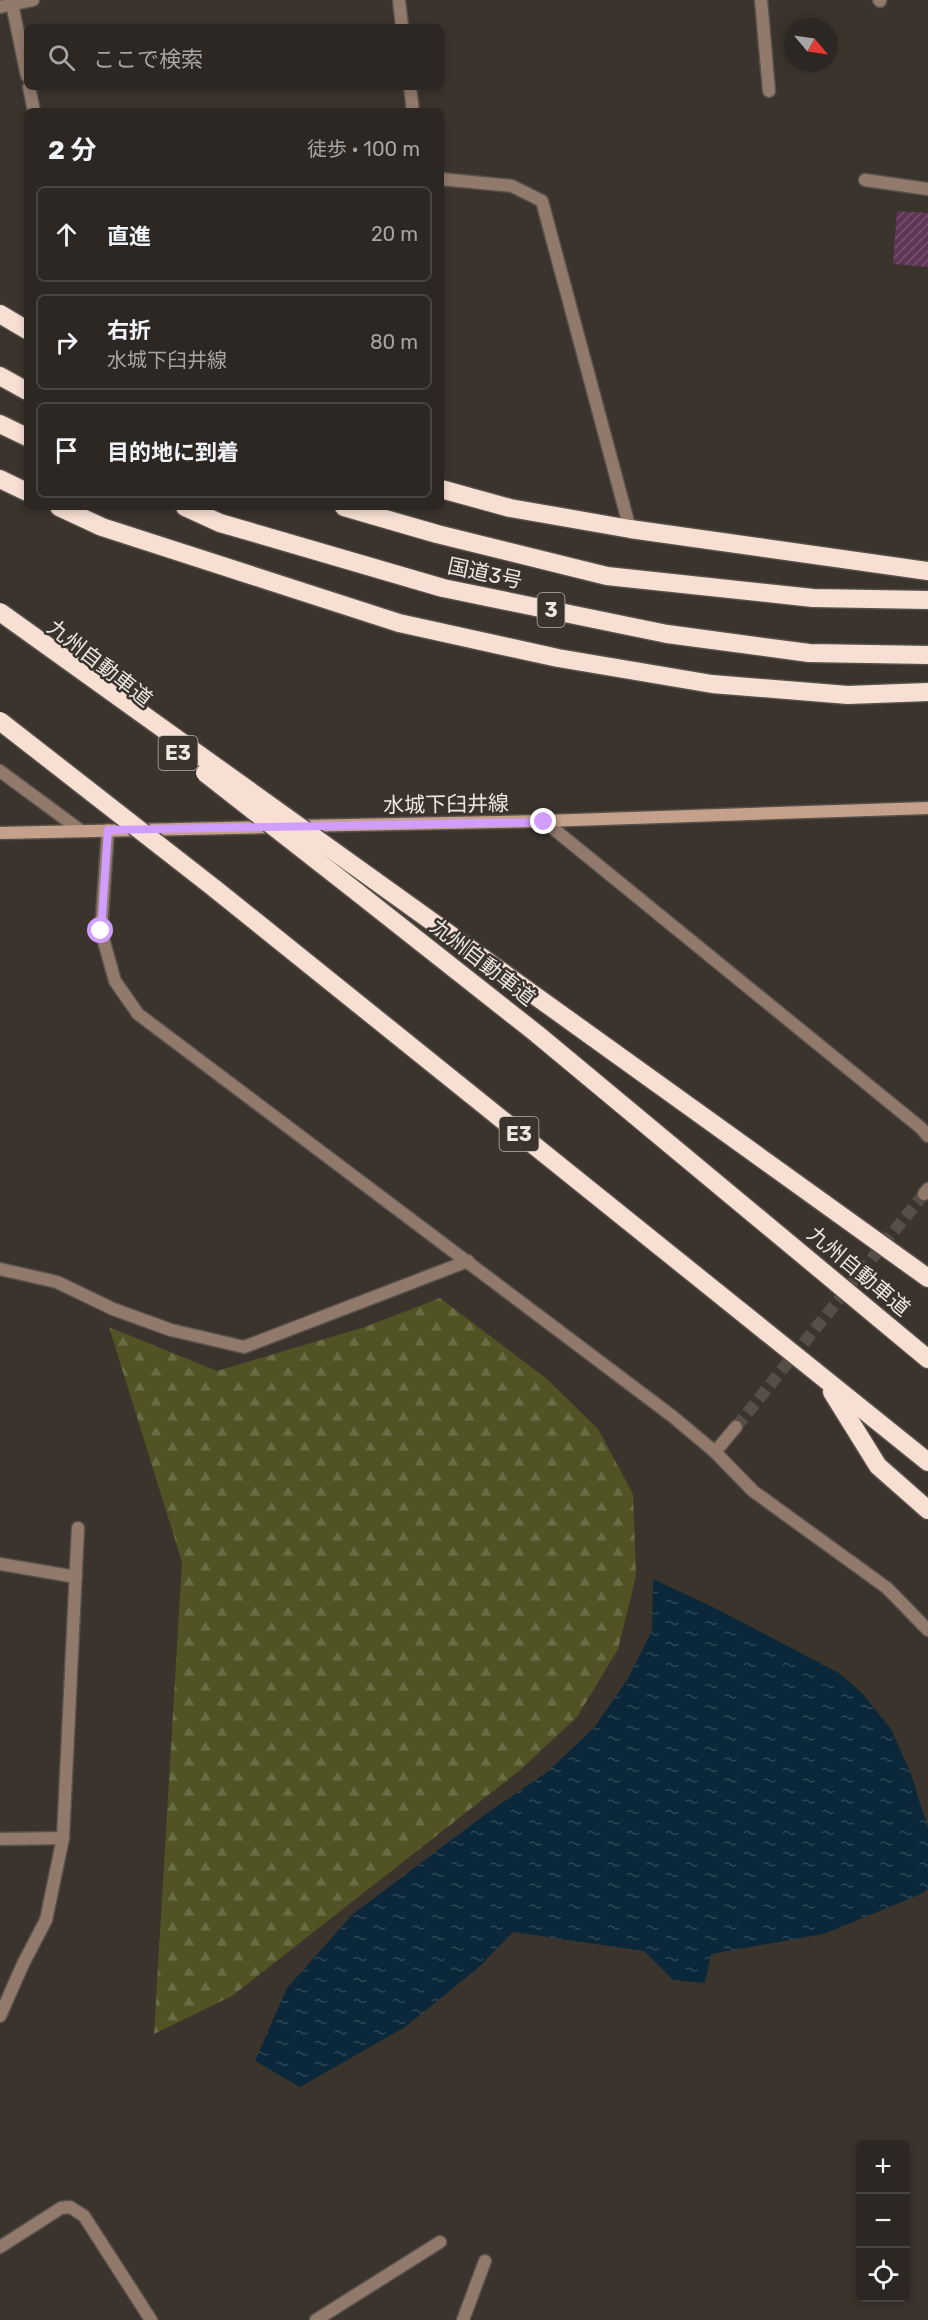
<!DOCTYPE html>
<html lang="ja">
<head>
<meta charset="utf-8">
<style>
	:root { --surface:#2c2722; --page:#38332f; --text:#f1f3f6; --muted:#a6a5a5; --line:#484440 }
	body { margin:0; font-family:Rubik,"Noto Sans JP",sans-serif; background:var(--page); color:var(--text) }
	.controls { position:absolute; right:18px; bottom:18px; display:grid; overflow:hidden; border-radius:9px; box-shadow:0 3px 9px #0003 }
	.controls button { width:54px; height:54px; display:grid; place-items:center; padding:0; border:0; border-bottom:2px solid var(--line); background:var(--surface); color:var(--text); font:30px sans-serif }
	.compass { position:absolute; left:784px; top:18px; width:54px; height:54px; border-radius:50%; background:var(--surface); box-shadow:0 3px 9px #0003; rotate:119deg }
	.stop { position:absolute; width:18px; height:18px; margin:-14px; border:4px solid #d19dfe; border-radius:50%; background:#fff }
	.stop.end { background:#d19dfe; border-color:#fff; box-shadow:0 2px 6px #0008 }
	.list { margin:0; padding:0; list-style:none }
	h2 { display:flex; justify-content:space-between; align-items:center; height:78px; margin:0; padding:0 24px; font-size:26px }
	h2 small { font-size:20px; font-weight:400; color:var(--muted) }
	.list li { display:grid; grid-template-columns:39px 1fr auto; gap:18px; align-items:center; box-sizing:border-box; height:96px; margin:0 12px 12px; padding:0 12px; border:2px solid var(--line); border-radius:9px }
	.list b { display:block; font-size:22px; white-space:nowrap }
	.list p { margin:0; font-size:20px; white-space:nowrap; color:var(--muted) }
	.list em { font-size:20px; font-style:normal; color:var(--muted) }
	.icon { flex:none; width:33px; height:33px; fill:none; stroke:currentColor; stroke-width:2; stroke-linecap:round; stroke-linejoin:round }
	.map { position:relative; flex:none; width:928px; height:2320px; overflow:hidden }
	.search { position:absolute; background:var(--surface); box-shadow:0 3px 9px #0003; left:24px; top:24px; width:420px; height:66px; display:flex; align-items:center; gap:15px; box-sizing:border-box; padding:0 21px; border-radius:9px; color:var(--muted); font-size:22px }
	.panel { position:absolute; background:var(--surface); box-shadow:0 3px 9px #0003; left:24px; top:108px; width:420px; height:402px; border-radius:9px }
	.map>svg:first-child { display:block }
</style>
</head>
<body>
<div class="map">
<svg width="928" height="2320" viewBox="0 0 928 2320">
	<defs>
		<pattern id="forest-firs" width="22" height="20" patternUnits="userSpaceOnUse" patternTransform="scale(1.5)"><rect width="22" height="20" fill="#515325"/><path d="M5 1l3.5 6h-7zM16 11l3.5 6h-7z" fill="#6a6c44"/></pattern>
		<pattern id="water-ripples" width="26" height="14" patternUnits="userSpaceOnUse" patternTransform="scale(1.5)"><rect width="26" height="14" fill="#0a2839"/><path d="M2 4q2-2 4 0t4 0M15 11q2-2 4 0t4 0" fill="none" stroke="#2e4755"/></pattern>
		<pattern id="building-hatch" width="6" height="6" patternUnits="userSpaceOnUse" patternTransform="scale(1.5)"><rect width="6" height="6" fill="#603556"/><path d="M-1 1l2-2M0 6l6-6M5 7l2-2" fill="none" stroke="#77526e"/></pattern>
	</defs>
	<rect width="100%" height="100%" fill="#3b342d"/>
	<path fill="url(#forest-firs)" d="M440,1298L547,1379L598,1429L633,1494L636,1576L618,1649L577,1717L519,1771L232,1996L154,2034L182,1562L109,1327L217,1371L365,1327Z"/>
	<path fill="url(#water-ripples)" d="M653,1579L717,1609L839,1673L861,1692L891,1729L911,1774L928,1828V1888L923,1893L824,1934L711,1954L705,1983L673,1980L644,1951L513,1932L478,1968L405,2027L300,2087L255,2061L287,1988L353,1914L487,1813L546,1773L594,1728L627,1680L652,1631Z"/>
	<path fill="url(#building-hatch)" d="M897,211L928,213V267L893,264Z"/>
	<g fill="none" stroke-linecap="round" stroke-linejoin="round">
		<path stroke="#554f48" stroke-width="12" stroke-dasharray="12 6" stroke-linecap="butt" d="M736,1427L924,1194"/>
		<defs>
			<g id="lane">
				<path d="M441,179L512,186L542,201L630,529"/>
				<path d="M865,180L928,189"/>
			</g>
			<g id="street">
				<path d="M399,0L402,27"/>
				<path d="M761,0L769,91"/>
				<path d="M879,0L880,1"/>
				<path d="M12,4L27,76"/>
				<path d="M0,7L33,0"/>
				<path d="M29,87L34,111"/>
				<path d="M410,87L413,111"/>
				<path d="M0,771L80,830"/>
				<path d="M544,821L921,1128L928,1136"/>
				<path d="M108,830L101,931L115,981L138,1014L672,1416L715,1452L753,1491L887,1588L928,1630"/>
				<path d="M924,1194L928,1189"/>
				<path d="M0,1269L57,1282L113,1309L171,1330L244,1347L468,1261"/>
				<path d="M715,1452L736,1427"/>
				<path d="M0,1564L76,1577"/>
				<path d="M0,1839L63,1838"/>
				<path d="M0,2016L23,1964L46,1920L63,1838L78,1528"/>
				<path d="M0,2247L61,2208L70,2207L84,2216L151,2320"/>
				<path d="M316,2320L440,2242"/>
				<path d="M463,2320L485,2261"/>
			</g>
			<g id="secondary">
				<path d="M299,826L544,821L928,808"/>
				<path d="M0,833L273,827"/>
			</g>
			<g id="highway">
				<path d="M0,314L27,330"/>
				<path d="M0,376L27,391"/>
				<path d="M0,424L27,437"/>
				<path d="M0,479L27,492"/>
				<path d="M441,489L510,508L630,529L928,571"/>
				<path d="M59,507L102,527L399,623L558,658L712,684L848,695L928,692"/>
				<path d="M185,507L220,523L443,588L667,634L809,653L928,655"/>
				<path d="M344,507L437,534L607,576L813,598L928,600"/>
				<path d="M374,880L928,1278"/>
				<path d="M214,888L928,1462"/>
				<path d="M357,892L537,1034L928,1359"/>
				<path d="M832,1392L878,1466L928,1510"/>
			</g>
		</defs>
		<use href="#lane" stroke="#57514a" stroke-width="15"/>
		<use href="#street" stroke="#57514a" stroke-width="15"/>
		<use href="#secondary" stroke="#57514a" stroke-width="15"/>
		<use href="#highway" stroke="#57514a" stroke-width="21"/>
		<use href="#lane" stroke="#917a6c" stroke-width="12"/>
		<use href="#street" stroke="#917a6c" stroke-width="12"/>
		<use href="#secondary" stroke="#c5a08b" stroke-width="12"/>
		<use href="#highway" stroke="#f7e0d3" stroke-width="18"/>
		<defs>
			<g id="highway-bridge">
				<path d="M0,612L374,880"/>
				<path d="M0,721L214,888"/>
				<path d="M205,773L357,892"/>
			</g>
		</defs>
		<use href="#highway-bridge" stroke="#57514a" stroke-width="21" stroke-linecap="butt"/>
		<use href="#highway-bridge" stroke="#f7e0d3" stroke-width="18"/>
	</g>
	<g fill="none" stroke-linecap="round" stroke-linejoin="round">
		<path stroke="#d19dfe" stroke-width="8" d="M101,931L108,830L544,822"/>
	</g>
	<g text-anchor="middle" dominant-baseline="central" stroke-width="5" stroke-linejoin="round" paint-order="stroke">
		<g fill="#3b342d" stroke="#b6b1ac" stroke-width="1.5">
			<rect x="537.5" y="593" width="27" height="34" rx="4.5"/>
			<rect x="158.5" y="736" width="39" height="34" rx="4.5"/>
			<rect x="499.5" y="1117" width="39" height="34" rx="4.5"/>
		</g>
		<g font-size="20" font-weight="bold" fill="#ebe7e2">
			<text x="551" y="610">3</text>
			<text x="178" y="753">E3</text>
			<text x="519" y="1134">E3</text>
		</g>
		<g font-size="21" fill="#ebe7e2" stroke="#3b342d">
			<text transform="translate(485 573) rotate(12)">国道3号</text>
			<text transform="translate(100 663) rotate(38)">九州自動車道</text>
			<text transform="translate(446 804) rotate(-1)">水城下臼井線</text>
			<text transform="translate(483 962) rotate(38)">九州自動車道</text>
			<text transform="translate(859 1271) rotate(40)">九州自動車道</text>
		</g>
	</g>
</svg>
<div class="controls">
<button>+</button>
<button>−</button>
<button><svg class="icon" aria-label="locate" viewBox="0 0 24 24"><circle cx="12" cy="12" r="6"/><path d="M12 2v4M12 18v4M2 12h4M18 12h4"/></svg></button>
</div>
<svg class="compass" viewBox="-18 -18 36 36"><path d="M0-13l5 13h-10z" fill="#e53935"/><path d="M0 13l5-13h-10z" fill="#a6a5a5"/></svg>
<div class="stop" style="left:101px;top:931px"></div>
<div class="stop end" style="left:544px;top:822px"></div>
<div class="search"><svg class="icon" aria-label="search" viewBox="0 0 24 24"><circle cx="10" cy="10" r="6"/><path d="M15 15l6 6"/></svg>ここで検索</div>
<section class="panel">
<h2>2 分<small>徒歩 · 100 m</small></h2>
<ul class="list">
<li><svg class="icon" aria-label="ahead" viewBox="0 0 24 24"><path d="M12 20V5M6 11l6-6 6 6"/></svg><div><b>直進</b></div><em>20 m</em></li>
<li><svg class="icon" aria-label="right" viewBox="0 0 24 24"><path d="M7 20v-9h11M14 6l5 5-5 5"/></svg><div><b>右折</b><p>水城下臼井線</p></div><em>80 m</em></li>
<li><svg class="icon" aria-label="arrive" viewBox="0 0 24 24"><path d="M6 21V4h12l-3 4 3 4H6"/></svg><div><b>目的地に到着</b></div></li>
</ul>
</section>
</div>
</body>
</html>
